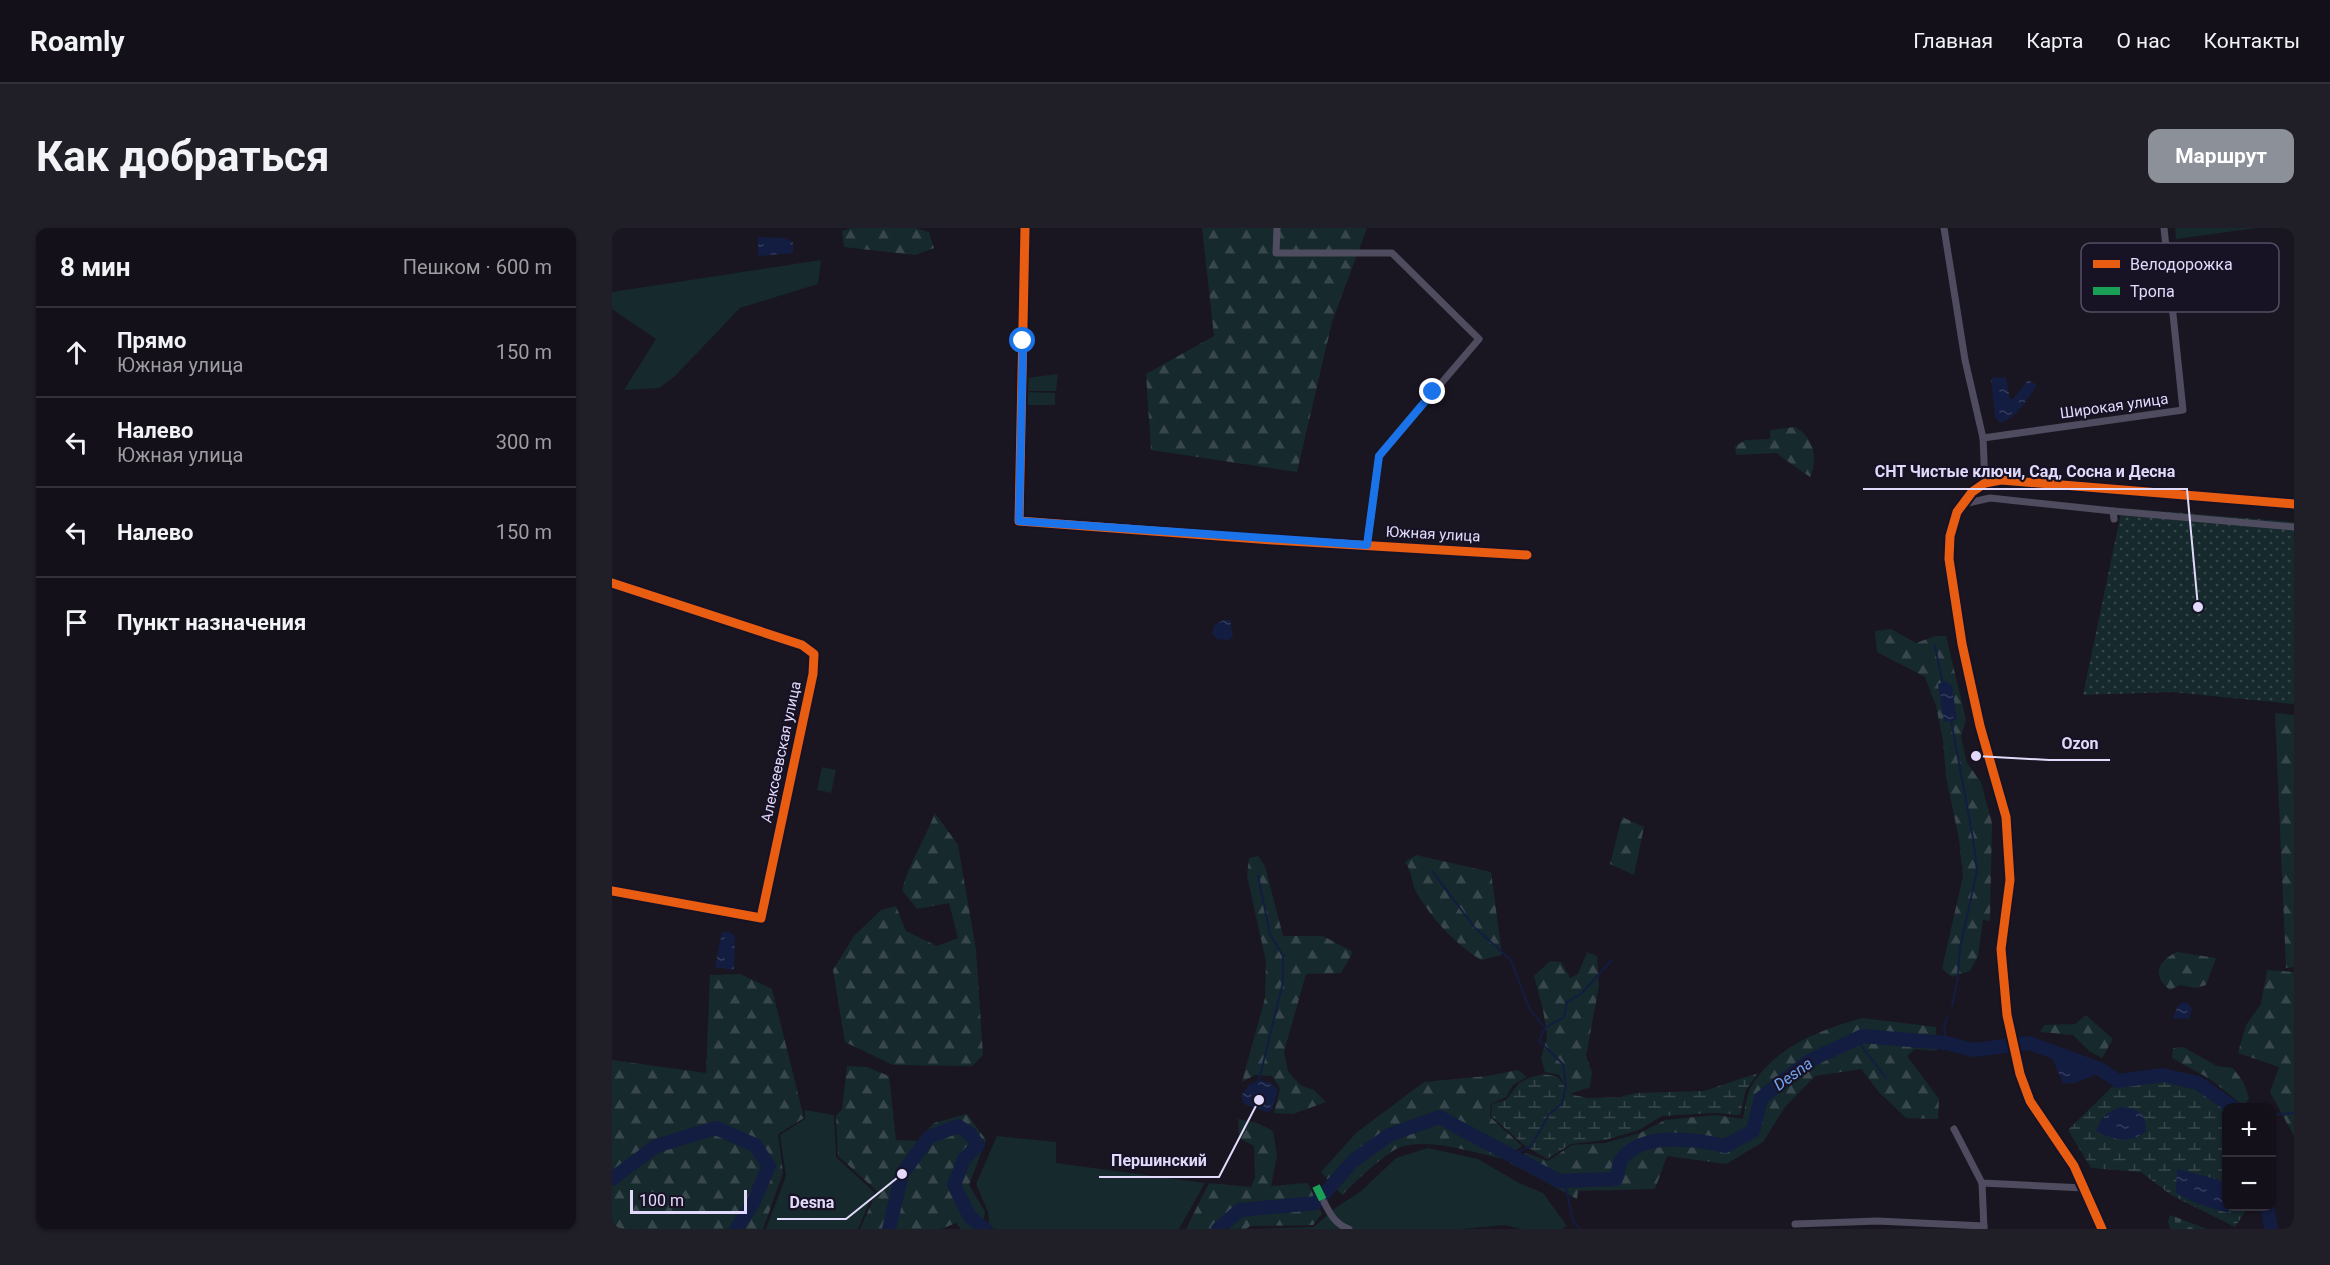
<!DOCTYPE html>
<html lang="ru">
<head>
<meta charset="utf-8">
<style>
	:root { --surface:#131019; --page:#201e26; --text:#f1f3f6; --muted:#9d9da2; --line:#323038; --accent:#8c9099 }
	body { margin:0; font-family:Roboto,sans-serif; background:var(--page); color:var(--text) }
	.controls { position:absolute; right:18px; bottom:18px; display:grid; overflow:hidden; border-radius:12px; box-shadow:0 2px 4px #0004 }
	.controls button { width:54px; height:54px; display:grid; place-items:center; padding:0; border:0; border-bottom:2px solid var(--line); background:var(--surface); color:var(--text); font:30px sans-serif }
	.scale { position:absolute; left:18px; bottom:15px; width:117px; box-sizing:border-box; padding-left:6px; border:3px solid #e2dafb; border-top:0; font-size:16px; line-height:21px; white-space:nowrap; color:#e2dafb; -webkit-text-stroke:4px #181225; paint-order:stroke }
	.stop { position:absolute; width:18px; height:18px; margin:-14px; border:4px solid #1a73e8; border-radius:50%; background:#fff }
	.stop.end { background:#1a73e8; border-color:#fff; box-shadow:0 2px 6px #0008 }
	.list { margin:0; padding:0; list-style:none }
	h2 { display:flex; justify-content:space-between; align-items:center; height:78px; margin:0; padding:0 24px; font-size:26px }
	h2 small { font-size:20px; font-weight:400; color:var(--muted) }
	.list li { display:grid; grid-template-columns:39px 1fr auto; gap:18px; align-items:center; box-sizing:border-box; height:90px; padding:0 24px; border-top:2px solid var(--line) }
	.list b { display:block; font-size:22px; white-space:nowrap }
	.list p { margin:0; font-size:20px; white-space:nowrap; color:var(--muted) }
	.list em { font-size:20px; font-style:normal; color:var(--muted) }
	.icon { flex:none; width:33px; height:33px; fill:none; stroke:currentColor; stroke-width:2; stroke-linecap:round; stroke-linejoin:round }
	.map { position:relative; flex:none; width:1682px; height:1001px; overflow:hidden; border-radius:12px }
	header { display:flex; align-items:center; gap:36px; box-sizing:border-box; height:84px; padding:0 30px; background:var(--surface); border-bottom:2px solid var(--line) }
	header strong { font-size:28px }
	nav { display:flex; gap:33px; margin-inline-start:auto; font-size:21px }
	.intro { display:flex; align-items:center; justify-content:space-between; box-sizing:border-box; height:144px; padding:0 36px }
	h1 { margin:0; font-size:42px }
	.button { padding:15px 27px; border-radius:12px; background:var(--accent); color:#fff; font-size:21px; font-weight:700 }
	main { display:flex; gap:36px; padding:0 36px }
	aside { flex:1; background:var(--surface); border-radius:12px; box-shadow:0 2px 4px #0004 }
	.map>svg:first-child { display:block }
</style>
</head>
<body>
<header>
<strong>Roamly</strong>
<nav><a>Главная</a><a>Карта</a><a>О нас</a><a>Контакты</a></nav>
</header>
<div class="intro"><h1>Как добраться</h1><a class="button">Маршрут</a></div>
<main>
<aside>
<h2>8 мин<small>Пешком · 600 m</small></h2>
<ul class="list">
<li><svg class="icon" aria-label="ahead" viewBox="0 0 24 24"><path d="M12 20V5M6 11l6-6 6 6"/></svg><div><b>Прямо</b><p>Южная улица</p></div><em>150 m</em></li>
<li><svg class="icon" aria-label="left" viewBox="0 0 24 24"><path d="M17 20v-9H6M10 6l-5 5 5 5"/></svg><div><b>Налево</b><p>Южная улица</p></div><em>300 m</em></li>
<li><svg class="icon" aria-label="left" viewBox="0 0 24 24"><path d="M17 20v-9H6M10 6l-5 5 5 5"/></svg><div><b>Налево</b></div><em>150 m</em></li>
<li><svg class="icon" aria-label="arrive" viewBox="0 0 24 24"><path d="M6 21V4h12l-3 4 3 4H6"/></svg><div><b>Пункт назначения</b></div></li>
</ul>
</aside>
<div class="map">
<svg width="1682" height="1001" viewBox="0 0 1682 1001">
	<defs>
		<pattern id="forest-firs" width="22" height="20" patternUnits="userSpaceOnUse" patternTransform="scale(1.5)"><rect width="22" height="20" fill="#16292d"/><path d="M5 1l3.5 6h-7zM16 11l3.5 6h-7z" fill="#38474c"/></pattern>
		<pattern id="wetland-marsh" width="20" height="14" patternUnits="userSpaceOnUse" patternTransform="scale(1.5)"><rect width="20" height="14" fill="#16292d"/><path d="M1 5h8M5 5V1M11 12h8M15 12V8" fill="none" stroke="#38474c"/></pattern>
		<pattern id="cemetery-stones" width="16" height="16" patternUnits="userSpaceOnUse" patternTransform="scale(1.5)"><rect width="16" height="16" fill="#16292d"/><path d="M2 7V4a2 2 0 0 1 4 0v3zM10 15v-3a2 2 0 0 1 4 0v3z" fill="#38474c"/></pattern>
		<pattern id="garden-dots" width="8" height="8" patternUnits="userSpaceOnUse" patternTransform="scale(1.5)"><rect width="8" height="8" fill="#16292d"/><path d="M2 2h.1M6 6h.1" fill="none" stroke="#38474c" stroke-width="1.8" stroke-linecap="round"/></pattern>
		<pattern id="water-ripples" width="26" height="14" patternUnits="userSpaceOnUse" patternTransform="scale(1.5)"><rect width="26" height="14" fill="#131d41"/><path d="M2 4q2-2 4 0t4 0M15 11q2-2 4 0t4 0" fill="none" stroke="#353d5d"/></pattern>
	</defs>
	<rect width="100%" height="100%" fill="#191621"/>
	<g fill="#16292d">
		<path d="M1563,0H1645L1564,11Z"/>
		<path d="M209,32L206,56L128,80L62,149L47,160L12,162L44,111L0,81V64Z"/>
		<path d="M446,146L444,163H413L414,150Z"/>
		<path d="M415,164L443,165V177H414Z"/>
		<path d="M210,539L224,542L219,565L205,562Z"/>
		<path d="M193,882L222,887L224,929L262,964L246,1001H154L174,948L168,907L193,891Z"/>
		<path d="M385,908L444,914V935L593,955L567,1001H382L377,998L376,984L364,956Z"/>
		<path d="M816,920L866,931L907,955L931,965L955,998L950,1001H909L893,997L850,1001H641L702,999L723,980L748,964L784,930Z"/>
	</g>
	<g fill="url(#forest-firs)">
		<path d="M239,0H303L317,4L322,20L303,27L232,19L230,3Z"/>
		<path d="M590,0H755L720,94L685,244L539,222L534,146L602,108Z"/>
		<path d="M1183,199C1201,208 1207,231 1198,249L1164,225L1124,227L1123,218L1134,212L1158,211V202Z"/>
		<path d="M1279,401L1304,415L1323,408H1334L1354,492L1349,509L1355,535L1369,554L1380,595L1378,693L1371,692L1366,728L1358,743L1340,749L1330,741L1351,648L1347,611L1334,549L1331,512L1324,478L1313,449L1265,424L1263,403Z"/>
		<path d="M1663,485L1682,487V739L1674,740Z"/>
		<path d="M323,585L346,617L364,722L371,827L360,838L281,837L233,814L221,742L242,708L269,682L284,678L294,703L325,718L346,710L337,675L305,681L290,662C297,635 313,611 323,585Z"/>
		<path d="M1010,589L1032,599L1022,647L998,636Z"/>
		<path d="M804,627L879,644L890,727L869,732C843,716 820,691 804,664C799,654 801,645 793,634Z"/>
		<path d="M646,628L653,638L671,708H711L741,724L729,745L694,746L672,824L676,843L688,857L702,862L714,874L681,886L662,885L668,860L660,848L643,847L630,854L653,770L654,733L635,648L637,630Z"/>
		<path d="M975,724L985,728L987,758L974,828L980,844L978,859L958,866L947,847L933,844L929,830L935,809L931,781L922,748L938,733L949,734L958,750L966,746Z"/>
		<path d="M1565,724L1604,730L1594,757L1584,760L1568,757L1558,762C1540,748 1545,733 1565,724Z"/>
		<path d="M1655,742L1682,744V908L1658,864L1667,839L1626,825L1634,797L1649,776Z"/>
		<path d="M128,746L160,761L192,890L166,906L171,945L151,1001H0V832L94,845L98,747Z"/>
		<path d="M1474,787L1501,811L1490,830L1477,823L1461,807L1428,804L1432,797L1463,796Z"/>
		<path d="M1250,790L1324,799L1325,823L1303,821L1295,828L1327,871L1326,891L1294,890L1267,864L1249,841L1203,848L1173,879L1151,914L1114,936L1055,928L1043,961L966,963L965,971L898,935L914,925L936,933L960,917L993,915L1028,905L1053,892L1104,887L1131,891C1133,881 1134,868 1139,859C1162,819 1208,802 1250,790Z"/>
		<path d="M1571,819L1605,838L1621,840L1632,855L1637,870L1632,878L1598,851L1560,830L1561,820Z"/>
		<path d="M235,838L255,839L277,848L284,912L305,913L322,895L355,886L374,912L357,957L373,984L370,1001H349L344,995L329,1001H248L265,963L226,928L224,888L230,881Z"/>
		<path d="M906,842L915,849L901,857L894,869L879,876L878,889L910,918L891,931C859,924 824,911 791,918C777,921 741,956 730,967L709,944L744,905L812,854L875,848Z"/>
		<path d="M626,891L645,895L661,903L665,927L659,958L696,955L710,986L701,997L638,998L634,1001H574L597,955L639,959L643,949L642,918L627,910Z"/>
	</g>
	<g fill="url(#wetland-marsh)">
		<path d="M1146,845L1134,862L1128,887L1101,885L1050,888L1027,902L993,912L959,916L935,931L912,917L879,888L880,876L894,872L907,855L919,849L933,846L946,849L958,866L975,870L1008,869L1024,865L1092,863Z"/>
		<path d="M1553,851L1586,859L1615,879L1614,978L1636,979L1623,999L1559,967L1529,944L1479,940L1456,902L1500,859Z"/>
	</g>
	<path fill="url(#cemetery-stones)" d="M1558,987L1595,1001H1558L1556,994Z"/>
	<path fill="url(#garden-dots)" d="M1510,280L1682,294V476L1560,464L1471,467Z"/>
	<g fill="url(#water-ripples)">
		<path d="M146,9L172,10L181,14V25L146,28Z"/>
		<path d="M1394,149L1398,171H1401L1416,152L1425,157C1415,171 1406,189 1388,195L1383,189L1379,150Z"/>
		<path d="M612,392H618L621,409L617,412L605,411L600,406L602,397Z"/>
		<path d="M1334,453L1340,458L1345,492L1332,494L1326,456Z"/>
		<path d="M110,704H117L123,708L122,742L103,739Z"/>
		<path d="M1571,774L1576,775L1580,781L1577,791L1561,790L1566,778Z"/>
		<path d="M1424,817L1488,841L1490,844C1477,848 1465,858 1451,855L1441,832Z"/>
		<path d="M647,852L659,855L666,862L660,882L655,884L632,876L629,868L637,857Z"/>
		<path d="M1508,879C1525,880 1534,884 1534,903C1517,917 1502,912 1484,903C1488,890 1495,884 1508,879Z"/>
		<path d="M1565,941L1608,952L1614,956V978L1620,979L1616,985L1583,975L1564,965Z"/>
	</g>
	<g fill="none" stroke-linecap="round" stroke-linejoin="round">
		<g stroke="#131d41" stroke-width="2">
			<path d="M1323,418L1331,457"/>
			<path d="M1339,492L1361,610L1365,643L1348,720L1346,748L1340,778"/>
			<path d="M820,643L863,700L899,732L917,780L932,799"/>
			<path d="M646,648L658,706L671,728V754L647,852"/>
			<path d="M1244,811L1274,850"/>
			<path d="M1334,815L1332,798L1335,790"/>
			<path d="M1660,887L1682,885"/>
			<path d="M899,927L919,918L938,885L950,876L954,857L951,836L927,813L933,800L952,789L955,774L969,766L999,733"/>
			<path d="M952,952L961,992L968,1001"/>
		</g>
		<g stroke="#131d41" stroke-width="14">
			<path d="M0,951L44,918L104,900L143,917L157,938L141,975L124,1001"/>
			<path d="M1655,978L1659,1001"/>
			<path d="M277,1001L290,946L317,909L346,898L358,906L366,917L352,931L342,957L358,989L373,1001"/>
			<path d="M606,1001L628,982L704,975L740,934L777,907L827,889L947,953L1004,951C1006,946 1006,937 1009,932C1030,903 1084,911 1113,918L1141,903L1149,870L1197,833L1250,808L1334,815L1361,822L1417,815L1488,841L1506,853L1551,847L1586,855L1622,880"/>
		</g>
		<g stroke="#4f4c60" stroke-width="7">
			<path d="M413,0L407,293L661,312L915,327"/>
			<path d="M665,0L664,25H780L867,111L767,228L755,317"/>
			<path d="M1332,0L1353,132L1371,210"/>
			<path d="M1552,0L1571,182L1371,210L1373,255L1389,252L1682,276"/>
			<path d="M1351,276L1378,270L1501,283L1502,291"/>
			<path d="M1501,283L1682,299"/>
			<path d="M0,355L190,417L202,426L201,446L149,690L0,663"/>
			<path d="M1342,901L1370,955L1472,960"/>
			<path d="M1370,955L1372,1001"/>
			<path d="M712,974C718,986 724,997 737,1001"/>
			<path d="M1183,996L1265,993L1372,998"/>
		</g>
		<path stroke="#4f4c60" stroke-width="8" d="M1373,255L1360,264L1345,284L1338,308L1337,331L1350,416L1368,498L1394,589L1398,652L1389,721L1395,787L1408,846L1418,873L1462,938L1490,1001"/>
		<path stroke="#1a9f57" stroke-width="8" stroke-dasharray="15 8" stroke-linecap="butt" d="M704,958L712,974"/>
		<defs>
			<g id="cycleway">
				<path d="M413,0L407,293L661,312L915,327"/>
				<path d="M0,355L190,417L202,426L201,446L149,690L0,663"/>
				<path d="M1490,1001L1462,938L1418,873L1408,846L1395,787L1389,721L1398,652L1394,589L1368,498L1350,416L1337,331L1338,308L1345,284L1360,264L1373,255L1389,252L1682,276"/>
			</g>
		</defs>
		<use href="#cycleway" stroke="#181225" stroke-width="13"/>
		<use href="#cycleway" stroke="#e95d12" stroke-width="9"/>
	</g>
	<g fill="none" stroke-linecap="round" stroke-linejoin="round">
		<path stroke="#1a73e8" stroke-width="8" d="M411,113L407,293L755,317L767,228L821,164"/>
	</g>
	<g text-anchor="middle" dominant-baseline="central" stroke-width="4.5" stroke-linejoin="round" paint-order="stroke">
		<g font-size="15" fill="#e2dafb" stroke="#181225">
			<text transform="translate(1502 178) rotate(-8)">Широкая улица</text>
			<text transform="translate(821 306) rotate(3)">Южная улица</text>
			<text transform="translate(169 524) rotate(-78)">Алексеевская улица</text>
		</g>
		<g font-size="16" font-style="italic" fill="#72a4f1" stroke="#181225">
			<text transform="translate(1181 846) rotate(-36)">Desna</text>
		</g>
	</g>
	<rect x="1469" y="15" width="198" height="69" rx="9" fill="#181225" stroke="#554e65" stroke-width="1.5"/>
	<rect x="1481" y="32" width="27" height="8" fill="#e95d12"/>
	<rect x="1481" y="59" width="27" height="8" fill="#1a9f57"/>
	<g font-size="16" fill="#e2dafb">
		<text x="1518" y="42">Велодорожка</text>
		<text x="1518" y="69">Тропа</text>
	</g>
	<path fill="none" stroke="#e2dafb" stroke-width="2" d="M1586 379L1575 261H1251M1364 528L1437 532H1498M647 872L607 949H487M290 946L234 991H165"/>
	<g fill="#e2dafb" stroke="#181225" stroke-width="2">
		<circle cx="1586" cy="379" r="6"/>
		<circle cx="1364" cy="528" r="6"/>
		<circle cx="647" cy="872" r="6"/>
		<circle cx="290" cy="946" r="6"/>
	</g>
	<g font-size="16" text-anchor="middle" font-weight="bold" fill="#e2dafb" stroke="#181225" stroke-width="4.5" stroke-linejoin="round" paint-order="stroke">
		<text x="1413" y="249">СНТ Чистые ключи, Сад, Сосна и Десна</text>
		<text x="1468" y="521">Ozon</text>
		<text x="547" y="938">Першинский</text>
		<text x="200" y="980">Desna</text>
	</g>
</svg>
<div class="controls">
<button>+</button>
<button>−</button>
</div>
<div class="scale">100 m</div>
<div class="stop" style="left:411px;top:113px"></div>
<div class="stop end" style="left:821px;top:164px"></div>
</div>
</main>
</body>
</html>
